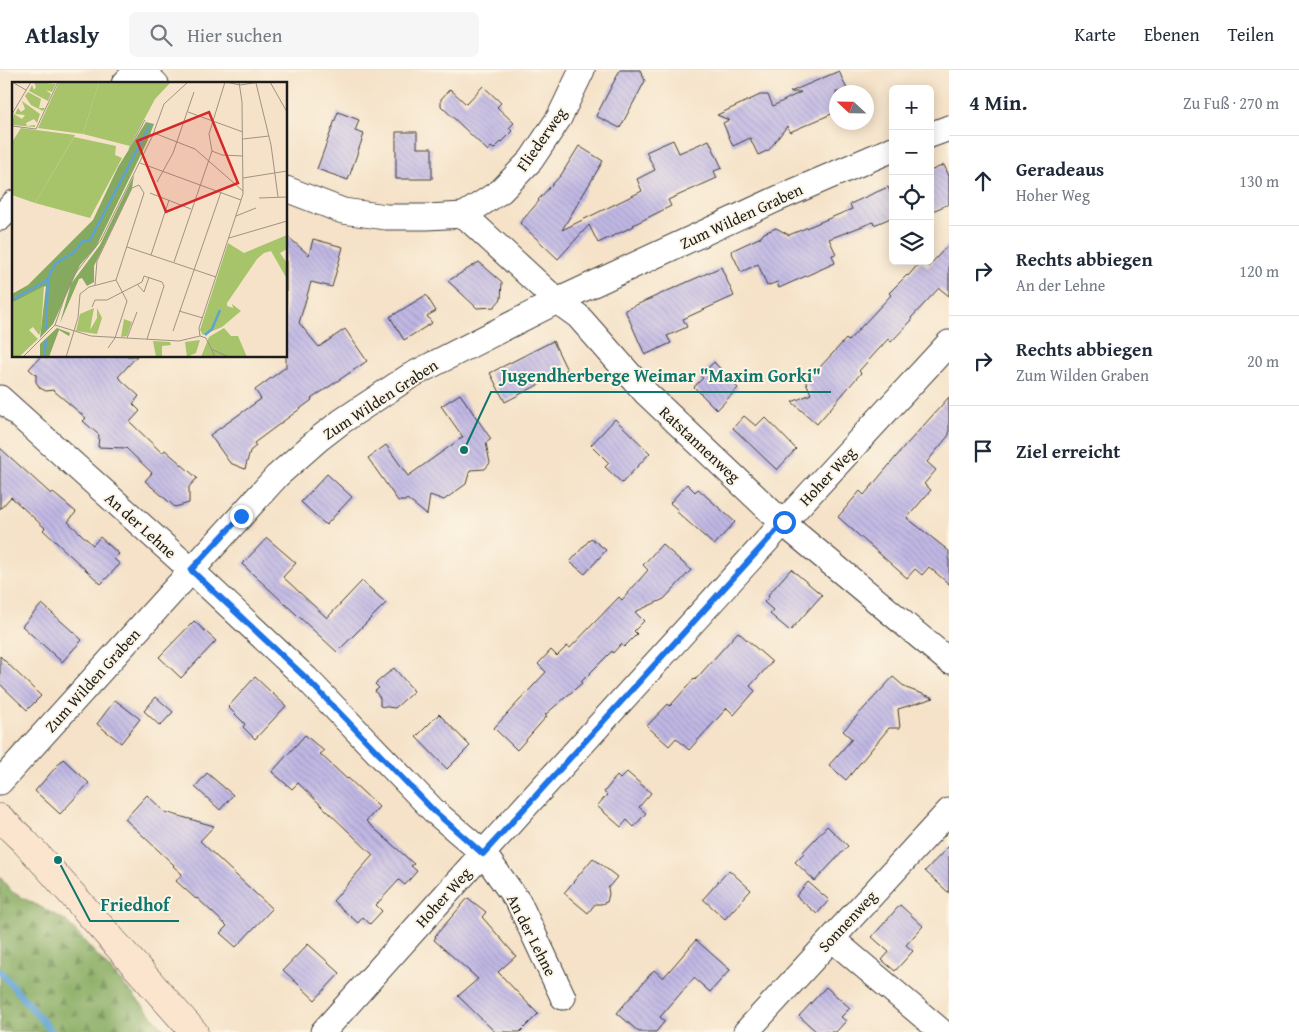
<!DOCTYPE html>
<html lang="de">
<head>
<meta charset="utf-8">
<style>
	:root { --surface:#fff; --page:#f6f6f7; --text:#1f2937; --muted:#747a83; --line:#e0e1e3 }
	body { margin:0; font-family:"Gentium Book Plus",serif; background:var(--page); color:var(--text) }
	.controls { position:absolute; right:15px; top:15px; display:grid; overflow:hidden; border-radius:8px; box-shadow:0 2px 12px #0003 }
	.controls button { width:45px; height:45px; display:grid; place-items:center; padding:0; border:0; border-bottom:1px solid var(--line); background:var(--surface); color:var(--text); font:25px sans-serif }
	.compass { position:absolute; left:829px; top:15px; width:45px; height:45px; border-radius:50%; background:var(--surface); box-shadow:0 2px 12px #0003; rotate:292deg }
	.stop { position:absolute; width:15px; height:15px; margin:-11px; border:4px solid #1a73e8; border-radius:50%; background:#fff }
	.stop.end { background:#1a73e8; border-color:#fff; box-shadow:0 1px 5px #0008 }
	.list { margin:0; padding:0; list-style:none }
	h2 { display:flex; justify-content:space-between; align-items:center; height:65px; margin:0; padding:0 20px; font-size:21px }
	h2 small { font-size:16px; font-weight:400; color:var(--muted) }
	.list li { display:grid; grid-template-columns:32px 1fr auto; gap:15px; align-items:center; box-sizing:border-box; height:90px; padding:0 20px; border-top:1px solid var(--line) }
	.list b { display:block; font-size:19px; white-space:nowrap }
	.list p { margin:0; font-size:16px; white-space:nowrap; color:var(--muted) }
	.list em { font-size:16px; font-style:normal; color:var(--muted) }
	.icon { flex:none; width:28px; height:28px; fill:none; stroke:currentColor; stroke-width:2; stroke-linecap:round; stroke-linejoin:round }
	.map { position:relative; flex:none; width:949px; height:962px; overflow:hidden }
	header { display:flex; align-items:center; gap:30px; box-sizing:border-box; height:70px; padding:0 25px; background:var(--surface); border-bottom:1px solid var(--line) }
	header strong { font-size:24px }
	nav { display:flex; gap:28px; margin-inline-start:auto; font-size:18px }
	.search { width:350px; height:45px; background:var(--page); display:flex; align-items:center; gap:12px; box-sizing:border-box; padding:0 18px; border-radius:8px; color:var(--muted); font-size:19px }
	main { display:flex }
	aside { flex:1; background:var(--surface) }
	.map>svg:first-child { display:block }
</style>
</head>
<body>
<header>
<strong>Atlasly</strong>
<div class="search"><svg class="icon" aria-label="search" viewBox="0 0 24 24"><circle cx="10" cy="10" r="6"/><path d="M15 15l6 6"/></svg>Hier suchen</div>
<nav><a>Karte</a><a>Ebenen</a><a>Teilen</a></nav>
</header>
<main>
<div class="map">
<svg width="949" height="962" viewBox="0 0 949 962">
	<defs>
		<pattern id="forest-firs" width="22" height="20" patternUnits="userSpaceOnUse" patternTransform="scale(1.25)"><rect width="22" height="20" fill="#85aa5f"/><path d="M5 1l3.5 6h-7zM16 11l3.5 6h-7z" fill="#6c8a4e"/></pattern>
		<pattern id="building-back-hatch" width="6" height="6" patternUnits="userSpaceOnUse" patternTransform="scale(1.25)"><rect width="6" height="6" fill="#c0b7e4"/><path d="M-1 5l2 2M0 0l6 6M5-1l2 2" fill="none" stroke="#a49dc3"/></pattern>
	</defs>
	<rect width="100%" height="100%" fill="#fcf5e5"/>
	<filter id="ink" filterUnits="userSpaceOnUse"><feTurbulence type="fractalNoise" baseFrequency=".02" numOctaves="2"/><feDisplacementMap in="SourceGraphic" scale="10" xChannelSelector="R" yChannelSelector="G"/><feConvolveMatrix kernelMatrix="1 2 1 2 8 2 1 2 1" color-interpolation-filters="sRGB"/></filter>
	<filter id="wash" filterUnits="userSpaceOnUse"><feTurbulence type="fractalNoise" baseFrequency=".0096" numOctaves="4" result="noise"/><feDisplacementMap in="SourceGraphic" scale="20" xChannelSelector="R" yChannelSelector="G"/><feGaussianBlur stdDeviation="1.12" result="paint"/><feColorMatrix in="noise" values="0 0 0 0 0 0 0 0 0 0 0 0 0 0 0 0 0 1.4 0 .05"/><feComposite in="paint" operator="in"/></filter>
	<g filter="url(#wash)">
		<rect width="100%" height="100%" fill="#f5e2c8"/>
		<path fill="url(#forest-firs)" stroke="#50633e" d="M0,807L12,822L65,850L167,962H0Z"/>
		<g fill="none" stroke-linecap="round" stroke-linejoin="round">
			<path stroke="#5fa3d4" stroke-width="7" d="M0,901L52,962"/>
		</g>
		<g id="blocks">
			<g fill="url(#building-back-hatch)">
				<path d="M620,0H640L645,11L620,58L596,46Z"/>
				<path d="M839,1L848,22H836V42L790,62L787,56L769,80L758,85L750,68L733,76L723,53L729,50L717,45L760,25H768L773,36L801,22H790Z"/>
				<path d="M483,16L501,33L497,37L514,53L509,58L512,61L494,79L491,77L488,81L441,36V29L450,19L466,34Z"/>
				<path d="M338,42L359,50L355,61L364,64L348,110L317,99Z"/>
				<path d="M396,62H417V78H432V109H396Z"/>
				<path d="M673,70L679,83L709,70L722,98L714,101L717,108L668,130L671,136L633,155L634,156L598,173L589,155L558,189L520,153L539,131L538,130L561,105L579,76L603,91L562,160L642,121L637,109L655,100L646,82Z"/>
				<path d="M944,95L949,106V134L930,142V101Z"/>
				<path d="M888,117L893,128V147L874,155L873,152L829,169L836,184L832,185L835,193L779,218L777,212L767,216L758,194L741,202L731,181L761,167L764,163L776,158L789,165L852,139L850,134Z"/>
				<path d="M286,165L309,185L313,169L343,177L332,217L311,212L299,253L319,277L345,259L367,291L311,329L312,330L254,373L256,376L250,381L245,399L230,393L210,365L261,329L255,320L286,297Z"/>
				<path d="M949,174V226L939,218L911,248L912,250L891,272L888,269L859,301L861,303L817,354L792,332L811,324L806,312L846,269L848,271L891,225L889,223L907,205L908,206L921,191L928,197Z"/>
				<path d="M479,192L502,212L501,229L494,237L477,238L448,211Z"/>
				<path d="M721,197L734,226L683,249L687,257L667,266L671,273L645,285L625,240Z"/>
				<path d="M426,225L436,241L427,246L432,253L404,270L390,247Z"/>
				<path d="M553,271L567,300L505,332L490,303Z"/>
				<path d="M41,286H137L118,307L139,326L133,334L140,341L130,352L162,383L165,380L197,408L189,417V433L175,437L145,411L152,403L126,378L98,377L99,365L83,351L86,348L53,320L46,321L40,318L36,312V305L29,299Z"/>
				<path d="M714,292L738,318L717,340L694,317L703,308L700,306Z"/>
				<path d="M460,324L491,369L486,373L490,393L485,399L470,400L466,414L444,430L430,425L427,445L407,429L405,431H398L368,388L386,375L408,406L463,367L441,336Z"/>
				<path d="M949,327V365L927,392L936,400L924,414L931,420L907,448L949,481V514L929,497L922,505L915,499L907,508L838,447L860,421L864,425L906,375Z"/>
				<path d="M744,346L756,356L765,347L796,379L777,400L733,358Z"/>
				<path d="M615,349L650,383L622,413L605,397L609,393L591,375Z"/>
				<path d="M0,378L51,424L52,422L76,442L68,452L93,475L100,467L119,484L114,489L120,494L101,514L43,460L45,458L11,427L0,439Z"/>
				<path d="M327,404L352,427L326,455L301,432Z"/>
				<path d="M687,414L695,422L698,419L735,452L714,475L677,442L678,440L670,433Z"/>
				<path d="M267,468L296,493L283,507L327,548L362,511L386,533L337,582L242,494Z"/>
				<path d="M591,468L606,480L585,504L570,492Z"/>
				<path d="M662,474L691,500L664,529L635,542L644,551L634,561L637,564L624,577L621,574L613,583L612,581L581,612L582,613L545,645L547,646L517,680L494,658L546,602L538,594L551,580L557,586L567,576L570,578L619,527L622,530L648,500L643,495Z"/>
				<path d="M791,499L822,525L790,561L770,544L773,540L764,532L769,527L768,525Z"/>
				<path d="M42,534L82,570L62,592L22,556Z"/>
				<path d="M194,551L216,571L181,608L159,587Z"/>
				<path d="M738,562L772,592L750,616L755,621L734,645L727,638L689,680L676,668L669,676L647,656L668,634L670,636L694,609L695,610Z"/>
				<path d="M0,586L41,626L27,640L0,614Z"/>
				<path d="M394,598L414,621L395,638L380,636V628L375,621L379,618L375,614Z"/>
				<path d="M255,607L286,636L255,669L243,657L245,654L228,637Z"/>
				<path d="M893,607L906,618L934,628L898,639L900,658H889L846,710L829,695L852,669L843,661Z"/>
				<path d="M156,627L173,642L160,656L144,641Z"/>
				<path d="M115,630L140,649L121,673L97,654Z"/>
				<path d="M439,644L470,676L447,699L416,667Z"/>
				<path d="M305,665L324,681L320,684L347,709L348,708L379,737L366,751L414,794L411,796L417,801L405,815L399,810L376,835L382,841L370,854L363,847L358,853L333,831L373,785L298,713L292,719L272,702Z"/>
				<path d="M63,689L89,713L60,744L35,721Z"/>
				<path d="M627,702L651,723L639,737L646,743L634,757L627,750L621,757L597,736L607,725L604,722L617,706L620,709Z"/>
				<path d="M207,703L233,725L220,740L195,717Z"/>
				<path d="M147,725L165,742L214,756L200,771L272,839L236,877L220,863L227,856L197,828L196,829L176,811L182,804L173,796L174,795L125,749Z"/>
				<path d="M827,756L848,776L815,811L795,792L804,783L803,782Z"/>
				<path d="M949,776V823L925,801Z"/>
				<path d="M593,788L617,807L608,818L609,824L607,832L601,834H595L588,843L564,823Z"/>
				<path d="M729,800L751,820L725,849L703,829Z"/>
				<path d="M808,812L829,830L817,844L796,826Z"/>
				<path d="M468,828L486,842L482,847L516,886L498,902L538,944L520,962H495L458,926L478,909L434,870L436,867L435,866Z"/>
				<path d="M900,835L923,856L906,875L913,881L895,901L882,890L889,882L872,867Z"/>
				<path d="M696,870L730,900L710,922L694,908L660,947L665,951L656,962H639L617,943L654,900L663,908Z"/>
				<path d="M308,874L340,903L315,930L283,900Z"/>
				<path d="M826,917L850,938L841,947L846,951L836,962H817L799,946Z"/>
			</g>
		</g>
	</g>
	<g filter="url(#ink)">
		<use href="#blocks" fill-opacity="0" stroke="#3d3a36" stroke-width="1"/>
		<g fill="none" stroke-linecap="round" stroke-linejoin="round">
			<defs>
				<g id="street">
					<path d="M141,0L156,14"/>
					<path d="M124,14L137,0"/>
					<path d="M930,65L949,58"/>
					<path d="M286,119L343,141L386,147H427L464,145L557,231L578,246L646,323L783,453L949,591"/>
					<path d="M464,145L501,121L531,90L559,48L582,0"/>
					<path d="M0,148L14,133"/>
					<path d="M0,328L191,500L306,608L434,741L483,783L519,833L563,927"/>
					<path d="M0,712L277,406L320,368L342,351L410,306L557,231L779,128L893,79"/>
					<path d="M832,869L942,962"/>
					<path d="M323,962L483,783L783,453L949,273"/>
					<path d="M746,962L949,741"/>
				</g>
				<path id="secondary" d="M0,748L23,770L47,796L194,962"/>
			</defs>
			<use href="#street" stroke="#3d3a36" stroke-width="27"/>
			<use href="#secondary" stroke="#3d3a36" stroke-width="29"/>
			<use href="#street" stroke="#fff" stroke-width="25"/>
			<use href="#secondary" stroke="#fce5cf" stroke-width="28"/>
		</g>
	</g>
	<g fill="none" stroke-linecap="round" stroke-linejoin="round" filter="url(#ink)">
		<path stroke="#1a73e8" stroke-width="6" d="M241,446L191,500L306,608L434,741L483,784L784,452"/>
	</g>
	<g text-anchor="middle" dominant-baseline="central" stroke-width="4" stroke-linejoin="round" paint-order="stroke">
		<g font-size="16" fill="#1c1c1c" stroke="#fcf5e5">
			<text transform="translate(541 69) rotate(-55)">Fliederweg</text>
			<text transform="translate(741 146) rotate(-25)">Zum Wilden Graben</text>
			<text transform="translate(380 329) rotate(-33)">Zum Wilden Graben</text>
			<text transform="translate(700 374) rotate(43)">Ratstannenweg</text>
			<text transform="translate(827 406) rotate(-47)">Hoher Weg</text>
			<text transform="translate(141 455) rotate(42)">An der Lehne</text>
			<text transform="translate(92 610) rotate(-48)">Zum Wilden Graben</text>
			<text transform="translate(443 827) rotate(-48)">Hoher Weg</text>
			<text transform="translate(847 851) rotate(-47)">Sonnenweg</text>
			<text transform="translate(532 865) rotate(63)">An der Lehne</text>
		</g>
	</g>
	<g transform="translate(12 12)">
		<rect width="275" height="275" fill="#f5e2c8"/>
		<path d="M112,237L120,240L115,254L109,255Z" fill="#a7c46b"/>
		<path d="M134,40L142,42L135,60L84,165L68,183L41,242L28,256L34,204L0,221V212L16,203L81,138L106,85ZM122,93L120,106L82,184V200L75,204L70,196L67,197L48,241L59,202L88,163ZM45,246L58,251L57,254L47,248L37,275H28V262Z" fill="#85aa5f"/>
		<path d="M87,0H159L143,17L118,64L71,52ZM62,55L104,64L103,73L110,76L78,136L23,121Z" fill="#a7c46b"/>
		<path d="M22,0L44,2L40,10L34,8L39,12L36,19L17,9L20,3L22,8L24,5ZM47,0H87L71,52L26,46ZM16,10L29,17L27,26H33L31,29L19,23L13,14ZM10,19L28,32L25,41L22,37L14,41L15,44L23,43V45L0,43L2,32L10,37L13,33L3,32L6,26L9,30L13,27ZM9,46L63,53L23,121L0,113V60ZM275,153V167L268,171L275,181V197L259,169L252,171L245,177L215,221V224L221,226L220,222L229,229L210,245L191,253L188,248L216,161L232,171ZM32,204L29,248L27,253L21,245L17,248L26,257L7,275H0V221ZM82,226L78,248L85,236V226L90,236L85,252L64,249L68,232ZM212,246L219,254H226L235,275H189L197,255ZM188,258L184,271L175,275L173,260ZM141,259L158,260L159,263L150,264V275H144Z" fill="#a7c46b"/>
		<path fill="none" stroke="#5fa3d4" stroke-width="2.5" d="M0,218L34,199L44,181L61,171L71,159L78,158L138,43M34,248L36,198M193,253L200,247L208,228M32,275L34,258"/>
		<path fill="none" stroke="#9e9383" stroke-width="1" d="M0,0L14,8M214,0L228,3L248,0M258,0L275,30M244,1L259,63L266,115M176,30L231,50M0,32L19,0M0,44L24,47L46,0M142,51L183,67L231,109M231,57L257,54M117,67L133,38M200,69L210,73L231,74M128,81L229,118M231,96L275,89M145,100L161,71L182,10M138,111L179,127M247,116L275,115M224,134L244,126M217,156L275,139M115,165L204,195M139,173L157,118M162,180L200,69L197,52L213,0M125,202L132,210L137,195M83,203L85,179L120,106L127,103L132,111L104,198M80,225L83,218H95L130,200L132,194L150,200L152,204L135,257M167,229L191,236M43,243L79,254L167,259L188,254M161,249L209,110M188,254L187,246L231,112L230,20L227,0M188,254L194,256L203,275M115,256L125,230M96,266L103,256L115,219L104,198M199,267L217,275M11,275L43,243L59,197L89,158L140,55L152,22L176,0M54,275L66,236L68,212L77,205L104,198"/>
		<path fill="#d62828" fill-opacity="0.15" stroke="#d62828" stroke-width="2.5" d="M197,30L226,101L154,130L125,59Z"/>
		<rect width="275" height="275" fill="none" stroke="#1c1c1c" stroke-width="2.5"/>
	</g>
	<path fill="none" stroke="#0f766e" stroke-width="2" d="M464 380L491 322H831M58 790L90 851H179"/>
	<g fill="#0f766e" stroke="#fcf5e5" stroke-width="2">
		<circle cx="464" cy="380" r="5"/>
		<circle cx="58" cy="790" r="5"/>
	</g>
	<g font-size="18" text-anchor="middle" font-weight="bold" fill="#0f766e" stroke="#fcf5e5" stroke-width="4" stroke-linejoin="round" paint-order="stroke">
		<text x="661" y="312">Jugendherberge Weimar "Maxim Gorki"</text>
		<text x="135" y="841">Friedhof</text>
	</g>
</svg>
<div class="controls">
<button>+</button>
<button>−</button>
<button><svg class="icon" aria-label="locate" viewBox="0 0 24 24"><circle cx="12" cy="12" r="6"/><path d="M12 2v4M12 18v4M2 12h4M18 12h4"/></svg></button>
<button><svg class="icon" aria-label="layers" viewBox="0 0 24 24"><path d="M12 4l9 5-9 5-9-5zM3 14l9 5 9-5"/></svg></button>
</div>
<svg class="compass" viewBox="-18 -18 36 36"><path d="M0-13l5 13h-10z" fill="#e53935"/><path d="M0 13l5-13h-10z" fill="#747a83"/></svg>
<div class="stop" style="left:784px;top:452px"></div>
<div class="stop end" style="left:241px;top:446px"></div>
</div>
<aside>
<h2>4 Min.<small>Zu Fuß · 270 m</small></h2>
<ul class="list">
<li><svg class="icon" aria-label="ahead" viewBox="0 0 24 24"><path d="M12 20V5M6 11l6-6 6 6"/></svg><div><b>Geradeaus</b><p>Hoher Weg</p></div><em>130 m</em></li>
<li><svg class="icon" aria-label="right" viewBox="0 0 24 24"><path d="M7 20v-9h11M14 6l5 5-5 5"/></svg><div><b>Rechts abbiegen</b><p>An der Lehne</p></div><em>120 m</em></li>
<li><svg class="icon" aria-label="right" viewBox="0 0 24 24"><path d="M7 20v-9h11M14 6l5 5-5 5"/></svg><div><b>Rechts abbiegen</b><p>Zum Wilden Graben</p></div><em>20 m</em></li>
<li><svg class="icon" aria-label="arrive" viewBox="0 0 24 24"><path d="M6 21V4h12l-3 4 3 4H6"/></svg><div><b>Ziel erreicht</b></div></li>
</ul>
</aside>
</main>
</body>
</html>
